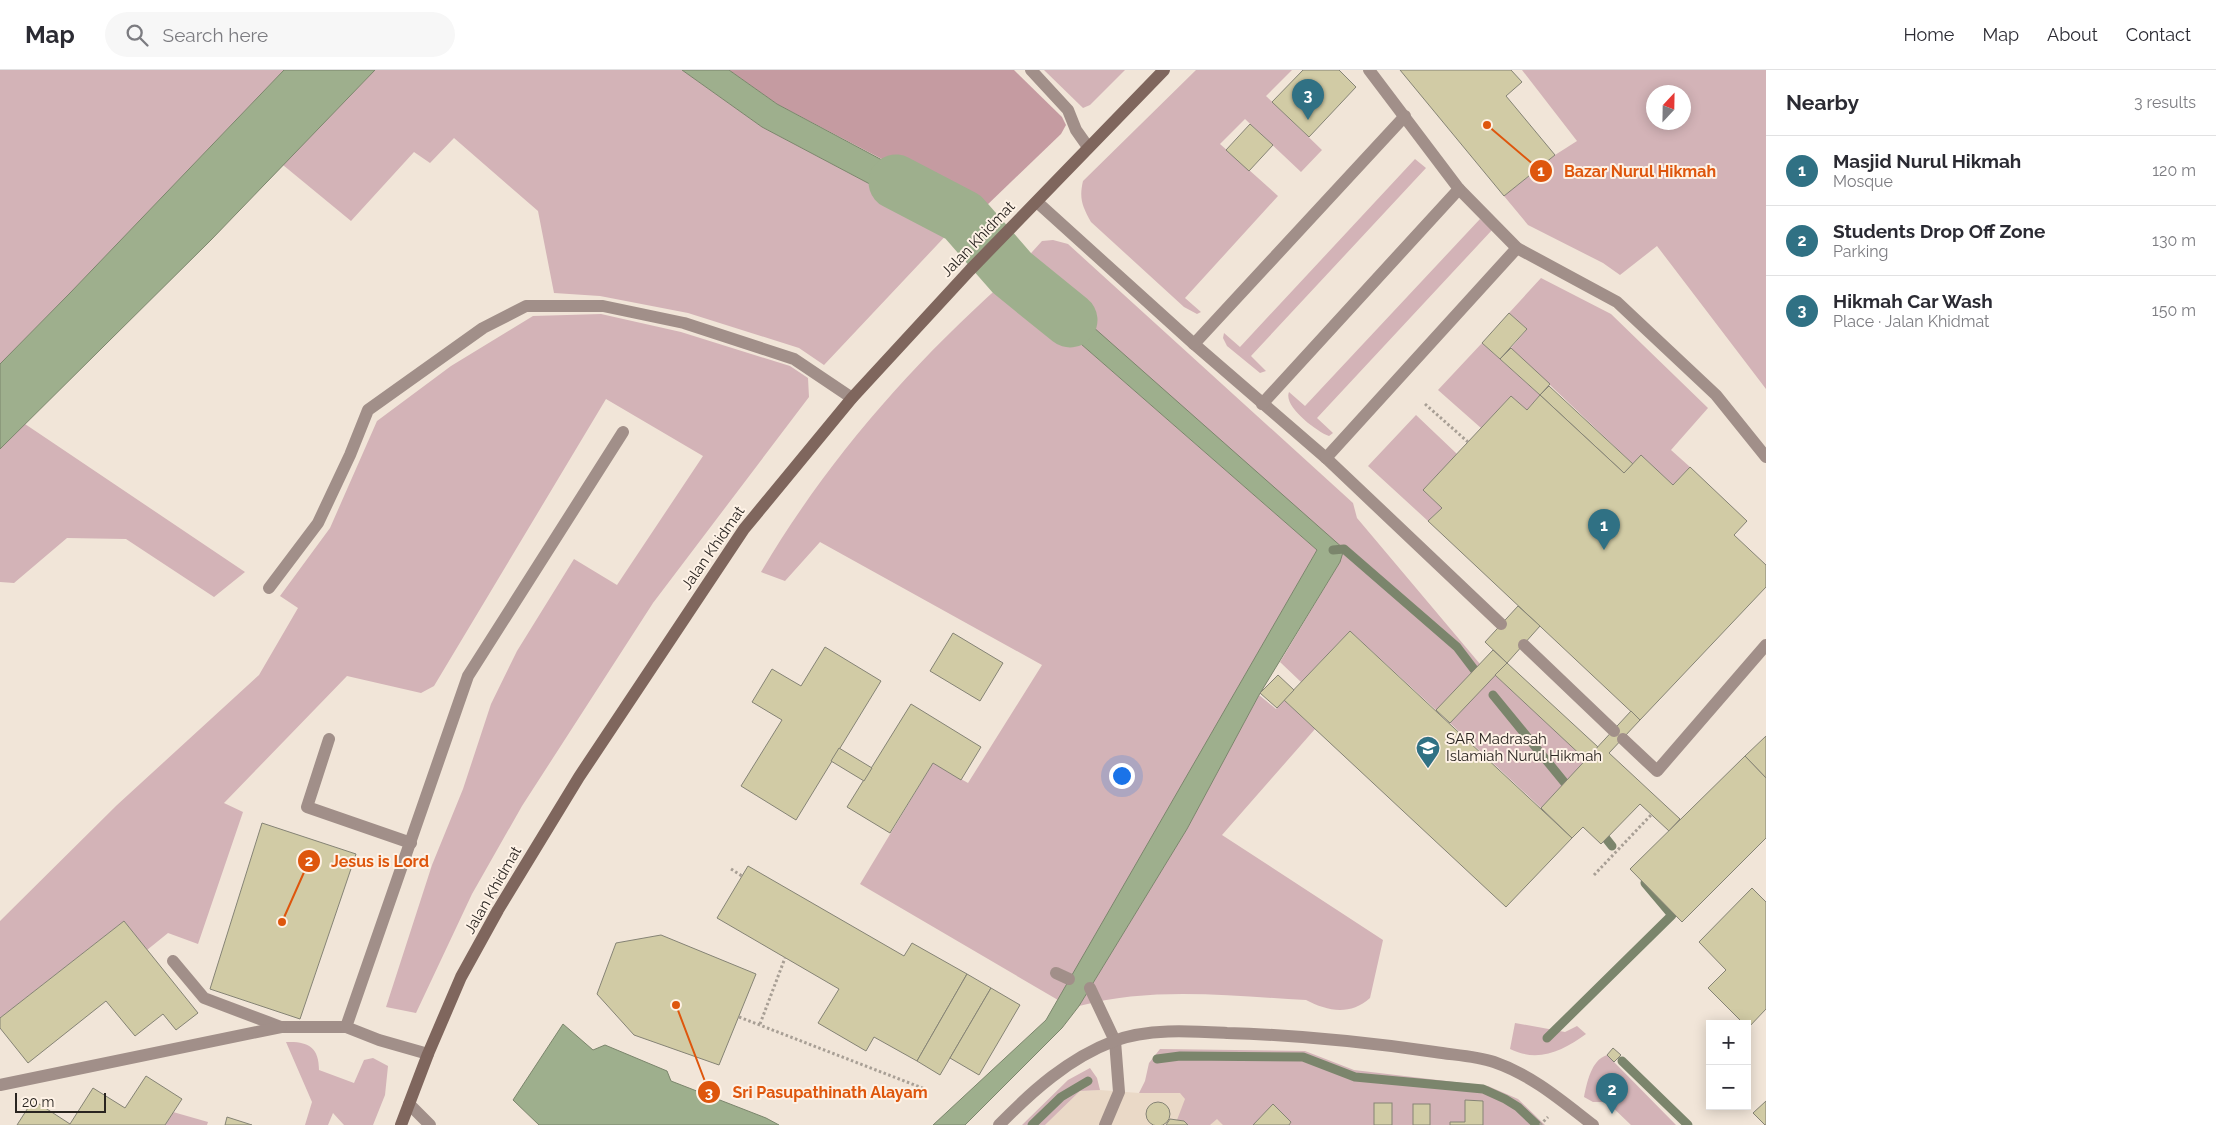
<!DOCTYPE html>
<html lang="en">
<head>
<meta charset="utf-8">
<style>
	:root { --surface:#fff; --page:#f7f7f7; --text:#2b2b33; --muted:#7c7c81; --line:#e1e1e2; --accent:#307184 }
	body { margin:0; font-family:Raleway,sans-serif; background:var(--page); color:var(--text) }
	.controls { position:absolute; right:15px; bottom:15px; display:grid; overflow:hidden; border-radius:0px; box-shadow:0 2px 12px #0003 }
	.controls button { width:45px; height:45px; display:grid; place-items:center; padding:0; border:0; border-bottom:1px solid var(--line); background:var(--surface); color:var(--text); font:25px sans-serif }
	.compass { position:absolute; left:1646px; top:15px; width:45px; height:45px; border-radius:50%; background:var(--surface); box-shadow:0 2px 12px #0003; rotate:22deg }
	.scale { position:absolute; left:15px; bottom:12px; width:91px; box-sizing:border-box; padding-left:5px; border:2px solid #292420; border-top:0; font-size:14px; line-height:18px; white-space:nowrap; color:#292420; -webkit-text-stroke:4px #fef2e6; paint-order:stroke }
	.you { position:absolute; left:1121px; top:705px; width:18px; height:18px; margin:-12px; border:4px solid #fff; border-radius:50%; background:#1a73e8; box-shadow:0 0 0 8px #1a73e833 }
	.badge { display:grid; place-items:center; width:32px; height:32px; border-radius:50%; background:var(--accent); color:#fff; font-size:16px; font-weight:700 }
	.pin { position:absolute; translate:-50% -41px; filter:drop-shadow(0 1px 2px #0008) }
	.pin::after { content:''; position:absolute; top:26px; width:18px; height:15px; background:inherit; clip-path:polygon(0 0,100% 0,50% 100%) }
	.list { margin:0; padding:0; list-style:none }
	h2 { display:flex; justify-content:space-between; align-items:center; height:65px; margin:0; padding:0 20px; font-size:21px }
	h2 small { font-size:16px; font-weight:400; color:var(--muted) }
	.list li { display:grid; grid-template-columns:32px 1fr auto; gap:15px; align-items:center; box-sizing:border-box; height:70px; padding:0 20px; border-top:1px solid var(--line) }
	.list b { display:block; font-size:19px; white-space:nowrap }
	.list p { margin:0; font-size:16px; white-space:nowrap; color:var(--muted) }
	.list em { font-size:16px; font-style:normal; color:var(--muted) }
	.icon { flex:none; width:28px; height:28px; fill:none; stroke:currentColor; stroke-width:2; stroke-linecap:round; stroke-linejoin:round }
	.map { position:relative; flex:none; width:1766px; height:1055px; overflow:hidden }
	header { display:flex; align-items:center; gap:30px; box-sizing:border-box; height:70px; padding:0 25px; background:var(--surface); border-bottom:1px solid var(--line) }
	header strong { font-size:24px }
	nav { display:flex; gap:28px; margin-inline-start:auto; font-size:18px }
	.search { width:350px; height:45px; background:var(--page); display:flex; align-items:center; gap:12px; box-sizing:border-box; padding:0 18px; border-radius:28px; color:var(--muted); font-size:19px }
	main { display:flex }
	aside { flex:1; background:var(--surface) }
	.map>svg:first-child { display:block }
</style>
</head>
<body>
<header>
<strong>Map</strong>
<div class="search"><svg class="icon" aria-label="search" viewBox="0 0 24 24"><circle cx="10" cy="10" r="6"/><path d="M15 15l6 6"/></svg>Search here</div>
<nav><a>Home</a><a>Map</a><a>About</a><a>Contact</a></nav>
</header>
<main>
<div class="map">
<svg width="1766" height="1055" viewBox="0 0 1766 1055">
	<rect width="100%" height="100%" fill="#f1e5d8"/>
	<path fill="#ead9c7" d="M1100,1020L1139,1023L1479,1021L1521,1055H1045L1080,1021Z"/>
	<g fill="#d3b3b7" fill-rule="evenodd">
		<path d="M0,0H284L70,223L0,294Z"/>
		<path d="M375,0H682L762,57L953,158L824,295L799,278L688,243L600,226L554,223L538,141L454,68L430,93L414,82L351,151L283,95Z"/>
		<path d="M1044,0H1125L1090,35L1083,38Z"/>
		<path d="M1196,0H1292L1266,26L1322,80L1301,102L1245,49L1220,74L1278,126L1185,228L1201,242L1197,244L1184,237L1091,152C1082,136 1079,128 1083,111Z"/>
		<path d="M1522,0H1766V319L1657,176L1620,205L1603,193L1528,155L1504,126L1555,85L1577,71ZM1654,22H1684V52H1654Z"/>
		<path d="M1415,89L1426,98L1251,286L1266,301L1260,303L1227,276L1223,268L1224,263L1240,277Z"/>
		<path d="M1480,149L1492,160L1317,348L1333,363L1329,366C1316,361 1283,336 1289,322L1305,336Z"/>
		<path d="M1053,170L1068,174L1353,433L1357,448L1480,594L1436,640L1350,561L1301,612L1280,592L1340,492L1023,192L1042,171Z"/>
		<path d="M1541,208L1611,244L1708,338L1671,380L1690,397L1673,415L1641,385L1633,394L1511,278L1527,259L1509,243Z"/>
		<path d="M1001,215L1018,219L1317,480L1058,930L860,814L933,693L968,713L1042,595L820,472L785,511L761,502C824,395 908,298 1001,215Z"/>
		<path d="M601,244L681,262L790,296L808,308L809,327L653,533L522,736L472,824L416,943L386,937L432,795L463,719L491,634L517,581L574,489L617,515L703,386L606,329L434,616L421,623L347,606L224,733L243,742L198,874L168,863L147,880L124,851L0,948V851L117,735L259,605L298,538L280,526L330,458L377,351L451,296L533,246Z"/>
		<path d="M1482,273L1540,325L1527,340L1511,326L1481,358L1438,320Z"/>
		<path d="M1416,345L1457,384L1423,420L1442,438L1428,451L1368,396Z"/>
		<path d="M25,354L245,502L214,527L126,469L67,468L14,513L0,512V379Z"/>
		<path d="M1495,605L1586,690L1541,738L1450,653Z"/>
		<path d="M1259,625L1276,639L1284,630L1315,659L1222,765L1383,870L1370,928C1350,946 1327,941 1306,930C1230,926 1153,916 1079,936L1187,759Z"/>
		<path d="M1515,953L1565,962L1577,956L1586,964C1563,981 1538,993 1510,979Z"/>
		<path d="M286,972C308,971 319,977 319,1000L354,1013L364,990L373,988L388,996L385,1025L373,1055H344L333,1043L328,1055H305L312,1032Z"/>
		<path d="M1160,979L1305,981L1354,1000L1488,1016L1518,1029L1545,1055H1483V1031L1466,1030L1465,1052H1450V1055H1430L1413,1034V1055H1392L1374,1033V1055H1289L1291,1052L1273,1035L1253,1055H1223L1217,1049L1210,1055H1188L1184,1051L1177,1050L1185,1029L1180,1023H1139L1145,1011L1149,993Z"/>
		<path d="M1607,985L1614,992L1676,1055H1631L1607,1032H1593L1584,1027C1587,1013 1591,990 1607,985Z"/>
		<path d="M1090,998L1097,1008L1100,1020L1080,1021L1045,1055H1022L1068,1010Z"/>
		<path d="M173,1042L208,1052L207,1055H165Z"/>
	</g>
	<path fill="#c59ba1" d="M729,0H1014L1062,47L1066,55L1061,64L984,138L977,139L777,34Z"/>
	<g fill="#9eaf8d" stroke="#7b856c">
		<path d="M284,0H375L211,170L0,379V294L70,223Z"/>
		<path d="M682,0H729L777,34L972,138L953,158L762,57Z"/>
		<path d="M1023,192L1066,233L1344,479L1340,492L1259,625L1187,759L1079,936L1062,958L965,1055H933L1046,950L1317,480L1018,219L1001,215Z"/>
		<path d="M563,954L593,980L605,975L667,1001L671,1011L766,1048L779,1055H539L513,1030Z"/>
	</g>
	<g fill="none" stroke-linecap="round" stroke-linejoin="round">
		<g stroke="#7b856c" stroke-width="9">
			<path d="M1333,480L1344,479L1457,577L1476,602"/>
			<path d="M1493,625L1569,718"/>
			<path d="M1600,761L1612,776"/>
			<path d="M1547,968L1672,845L1645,813"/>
			<path d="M1157,989L1180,986L1303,987L1355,1007L1483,1019L1505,1029L1518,1037L1537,1055"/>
			<path d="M1622,991L1688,1055"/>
			<path d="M1032,1055L1061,1027L1088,1011"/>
		</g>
		<path stroke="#9eaf8d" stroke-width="55" d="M896,112L963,147L1012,203L1070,250"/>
	</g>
	<g fill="#d1cba5" stroke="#858375">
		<path d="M1303,0H1339L1356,17L1309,67L1272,32Z"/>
		<path d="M1400,0H1511L1522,12L1506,26L1555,85L1504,126Z"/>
		<path d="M1250,54L1273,75L1249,101L1226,80Z"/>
		<path d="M1509,243L1527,259L1500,289L1482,273Z"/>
		<path d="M1511,278L1550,314L1540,325L1500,289Z"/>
		<path d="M1549,316L1633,394L1624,403L1540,325Z"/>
		<path d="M1540,325L1624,403L1641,385L1673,415L1690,397L1747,451L1734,465L1766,495V517L1640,650L1428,451L1442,438L1423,420L1511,326L1527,340Z"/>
		<path d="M1518,536L1540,556L1507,593L1485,572Z"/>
		<path d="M1350,561L1572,768L1506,837L1284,630Z"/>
		<path d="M953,563L1003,593L980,631L930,601Z"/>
		<path d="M825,577L881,611L796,750L741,716L782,650L752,632L772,599L801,616Z"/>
		<path d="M1493,580L1507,593L1450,653L1436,640Z"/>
		<path d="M1507,593L1598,677L1586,690L1495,605Z"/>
		<path d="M1278,605L1294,620L1277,638L1260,623Z"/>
		<path d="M911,634L981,677L961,710L933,693L890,763L847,737Z"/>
		<path d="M1631,641L1640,650L1609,683L1680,749L1669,761L1640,734L1601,774L1583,757L1572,768L1541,738Z"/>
		<path d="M1766,666V708L1745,686Z"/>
		<path d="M839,678L872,698L864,711L831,691Z"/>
		<path d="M1745,686L1766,708V768L1682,852L1630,799Z"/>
		<path d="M262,753L356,784L300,949L210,919Z"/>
		<path d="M748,796L904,886L912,873L967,904L917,991L874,967L866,981L818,953L839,919L717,848Z"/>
		<path d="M1752,818L1766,832V939L1748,958L1747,954H1744L1708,918L1726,900L1699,872Z"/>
		<path d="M124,851L198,943L176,960L163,944L135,966L106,931L28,993L0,958V948Z"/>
		<path d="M661,865L756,904L719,995L634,965L597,924L616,873Z"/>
		<path d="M967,904L991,918L940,1005L917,991Z"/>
		<path d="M991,918L1020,935L979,1005L950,988Z"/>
		<path d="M1613,978L1621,985L1614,992L1607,985Z"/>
		<path d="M146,1006L182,1029L165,1055H17L33,1030L70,1054L93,1018L125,1038Z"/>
		<path d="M1465,1030L1483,1031V1055H1450V1052H1465Z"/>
		<path d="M1766,1031V1055H1765L1753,1043Z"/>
		<circle cx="1158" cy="1044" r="12"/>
		<rect x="1374" y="1033" width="18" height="22"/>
		<path d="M1273,1034L1291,1052L1289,1055H1253Z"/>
		<rect x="1413" y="1034" width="17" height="21"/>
		<path d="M227,1047L252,1055H225Z"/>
		<path d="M1170,1049L1184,1051L1188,1055H1166Z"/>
	</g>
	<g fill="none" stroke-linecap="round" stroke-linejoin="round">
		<g stroke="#a89f95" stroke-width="3" stroke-dasharray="2.5 2.5" stroke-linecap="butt">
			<path d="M1425,334L1468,372"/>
			<path d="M731,799L742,806"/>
			<path d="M1594,805L1652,744"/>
			<path d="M739,947L925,1019"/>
			<path d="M760,954L785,888"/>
			<path d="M1540,1055L1548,1047"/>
		</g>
		<g stroke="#a18f89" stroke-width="12">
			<path d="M1031,0L1068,40L1076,60L1088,77"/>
			<path d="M1369,0L1459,119L1517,178L1617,232L1716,325L1766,387"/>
			<path d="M1037,132L1194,274L1326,388L1501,554"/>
			<path d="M1194,274L1405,46"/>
			<path d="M1262,334L1459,119"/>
			<path d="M1326,388L1517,178"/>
			<path d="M1524,575L1614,661"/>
			<path d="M329,669L307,737L411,773"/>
			<path d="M1623,669L1657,701L1766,575"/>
			<path d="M173,891L204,928L281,957H346"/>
			<path d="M1056,903L1069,909"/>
			<path d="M1090,918L1115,971L1119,1022L1105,1055"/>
			<path d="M428,984L379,970L346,957L468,606L623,362"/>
			<path d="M0,1015L281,957"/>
		</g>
		<g stroke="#a18f89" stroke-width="12">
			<path d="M269,518L318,453L350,385L368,340L483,258L526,236H603L684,253L794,289L852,328"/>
			<path d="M409,1034L430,1055"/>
			<path d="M999,1055C1032,1021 1069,988 1114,971C1147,958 1192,961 1227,963C1297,965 1366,972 1435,982C1454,985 1476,986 1494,992C1532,1005 1562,1031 1593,1055"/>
		</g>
		<path stroke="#7f665d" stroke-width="12" d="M401,1055L428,984L461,907L498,840L579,707L744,459L852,328L970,200L1164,0"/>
	</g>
	<defs>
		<symbol id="school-pin" viewBox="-11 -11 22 30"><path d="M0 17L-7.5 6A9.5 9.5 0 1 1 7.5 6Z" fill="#307184" stroke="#fef2e6"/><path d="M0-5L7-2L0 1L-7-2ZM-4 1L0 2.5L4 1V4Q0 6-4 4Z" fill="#fff"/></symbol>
	</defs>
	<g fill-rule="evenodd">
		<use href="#school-pin" x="1414" y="664" width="28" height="38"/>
	</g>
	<g text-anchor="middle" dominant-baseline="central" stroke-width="4" stroke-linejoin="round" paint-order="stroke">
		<g font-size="15" fill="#292420" stroke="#fef2e6">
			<text transform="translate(978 169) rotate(-46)">Jalan Khidmat</text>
			<text transform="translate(713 478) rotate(-55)">Jalan Khidmat</text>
			<text transform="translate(493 820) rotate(-60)">Jalan Khidmat</text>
		</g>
		<g font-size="15" fill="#292420" stroke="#fef2e6" text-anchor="start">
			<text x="1446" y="669">SAR Madrasah<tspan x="1446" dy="17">Islamiah Nurul Hikmah</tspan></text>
		</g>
	</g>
	<path fill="none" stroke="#de560d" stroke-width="2" d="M1487 55L1541 101M282 852L309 791M676 935L709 1022"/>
	<g fill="#de560d" stroke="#fef2e6" stroke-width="2">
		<circle cx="1487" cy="55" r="5"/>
		<circle cx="282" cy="852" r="5"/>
		<circle cx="676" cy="935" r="5"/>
		<circle cx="1541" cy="101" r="12"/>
		<circle cx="309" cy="791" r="12"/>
		<circle cx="709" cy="1022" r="12"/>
	</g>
	<g font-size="15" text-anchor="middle" font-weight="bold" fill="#fff">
		<text x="1541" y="106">1</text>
		<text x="309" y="796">2</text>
		<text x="709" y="1028">3</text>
	</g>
	<g font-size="16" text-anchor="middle" font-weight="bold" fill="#de560d" stroke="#fef2e6" stroke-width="4" stroke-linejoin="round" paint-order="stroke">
		<text x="1640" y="107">Bazar Nurul Hikmah</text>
		<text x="380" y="797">Jesus is Lord</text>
		<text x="830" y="1028">Sri Pasupathinath Alayam</text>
	</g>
</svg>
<div class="controls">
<button>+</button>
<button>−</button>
</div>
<svg class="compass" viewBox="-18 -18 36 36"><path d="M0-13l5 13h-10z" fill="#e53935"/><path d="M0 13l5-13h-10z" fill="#7c7c81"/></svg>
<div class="scale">20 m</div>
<div class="you"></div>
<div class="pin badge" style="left:1604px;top:480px">1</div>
<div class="pin badge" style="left:1612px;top:1044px">2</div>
<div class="pin badge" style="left:1308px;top:50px">3</div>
</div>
<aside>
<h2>Nearby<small>3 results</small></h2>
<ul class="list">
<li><span class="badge">1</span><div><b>Masjid Nurul Hikmah</b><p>Mosque</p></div><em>120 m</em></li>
<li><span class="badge">2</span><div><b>Students Drop Off Zone</b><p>Parking</p></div><em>130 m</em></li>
<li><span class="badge">3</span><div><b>Hikmah Car Wash</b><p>Place · Jalan Khidmat</p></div><em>150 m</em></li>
</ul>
</aside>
</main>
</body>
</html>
